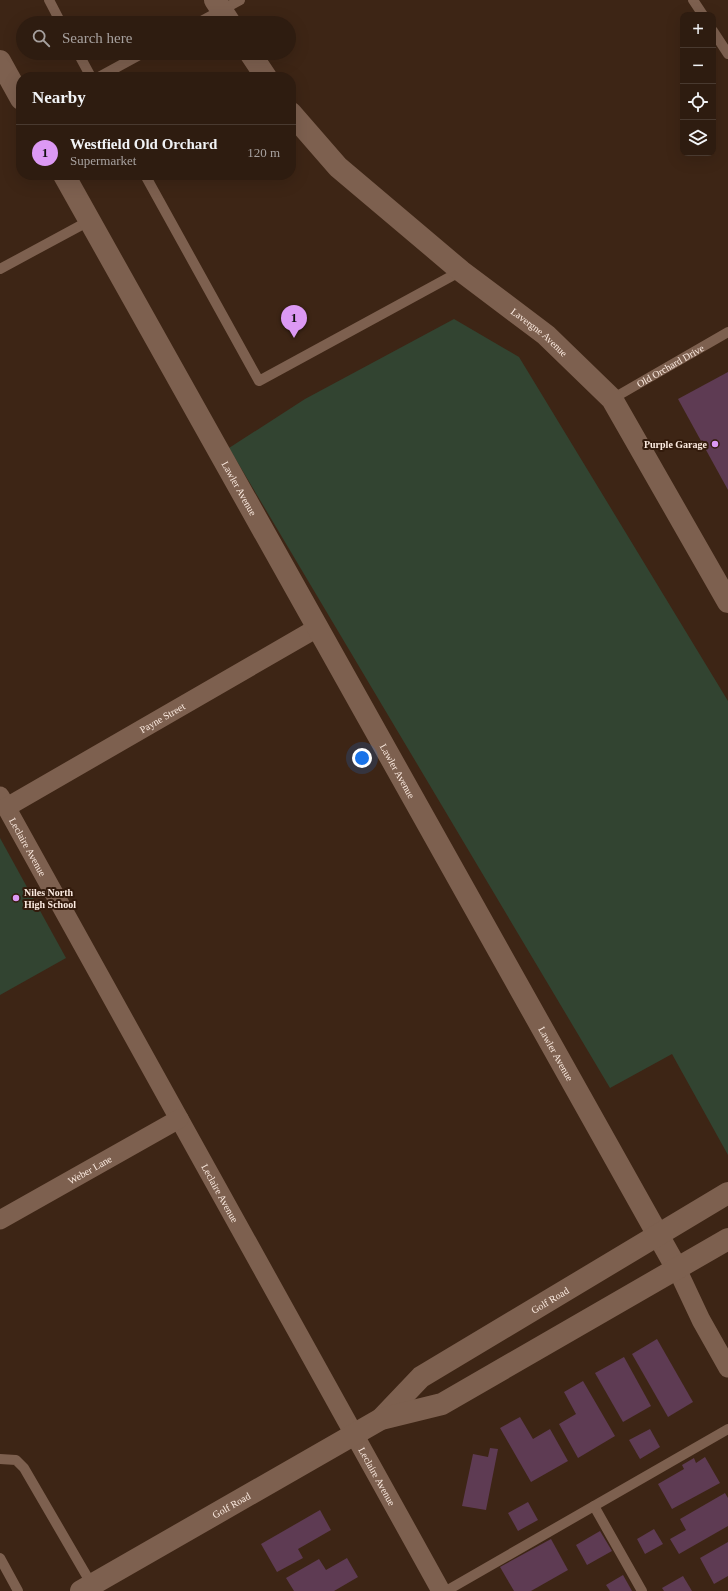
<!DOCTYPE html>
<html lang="en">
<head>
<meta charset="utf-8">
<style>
	:root { --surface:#2e1c10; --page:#3a291e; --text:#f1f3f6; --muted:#a7a19f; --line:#493a30; --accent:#dc99f4 }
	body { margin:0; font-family:Georgia,serif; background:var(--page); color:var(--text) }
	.controls { position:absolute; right:12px; top:12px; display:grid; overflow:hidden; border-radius:8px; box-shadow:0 4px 16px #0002 }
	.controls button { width:36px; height:36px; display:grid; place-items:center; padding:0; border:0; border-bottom:1px solid var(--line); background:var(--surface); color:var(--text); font:20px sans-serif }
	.you { position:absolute; left:362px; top:758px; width:14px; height:14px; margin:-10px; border:3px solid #fff; border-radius:50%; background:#1a73e8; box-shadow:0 0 0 6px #1a73e833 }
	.badge { display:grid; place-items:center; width:26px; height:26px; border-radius:50%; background:var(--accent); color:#111; font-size:13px; font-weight:700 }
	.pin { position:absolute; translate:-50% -33px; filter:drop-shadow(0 1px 2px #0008) }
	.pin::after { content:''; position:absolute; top:21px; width:14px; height:12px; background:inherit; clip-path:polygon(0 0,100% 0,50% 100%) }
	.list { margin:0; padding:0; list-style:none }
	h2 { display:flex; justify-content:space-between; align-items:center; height:52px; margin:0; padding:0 16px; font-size:17px }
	h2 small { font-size:13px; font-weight:400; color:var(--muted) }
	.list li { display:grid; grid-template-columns:26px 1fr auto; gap:12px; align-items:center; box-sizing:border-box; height:56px; padding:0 16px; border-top:1px solid var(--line) }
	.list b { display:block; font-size:15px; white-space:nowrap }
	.list p { margin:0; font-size:13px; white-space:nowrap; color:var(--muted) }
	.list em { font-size:13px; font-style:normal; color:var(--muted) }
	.icon { flex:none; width:22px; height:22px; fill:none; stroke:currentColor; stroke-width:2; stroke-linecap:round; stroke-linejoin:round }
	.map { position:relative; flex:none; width:728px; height:1591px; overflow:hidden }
	.search { position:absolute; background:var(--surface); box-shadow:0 4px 16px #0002; left:16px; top:16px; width:280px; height:44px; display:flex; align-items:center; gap:10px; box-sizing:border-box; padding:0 14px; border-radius:22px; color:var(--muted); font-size:15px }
	.panel { position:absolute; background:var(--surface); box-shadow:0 4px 16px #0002; left:16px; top:72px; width:280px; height:108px; border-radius:16px }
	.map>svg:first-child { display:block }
</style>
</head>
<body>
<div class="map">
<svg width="728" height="1591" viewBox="0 0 728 1591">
	<rect width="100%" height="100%" fill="#3d2515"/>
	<g fill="#324431">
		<path d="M454,319L519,357L728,701V1155L672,1054L610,1088L229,448L305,399Z"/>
		<path d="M0,838L66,958L0,995Z"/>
	</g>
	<g fill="#5e3b53">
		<path d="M728,372V490L678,399Z"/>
		<path d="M657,1339L693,1402L668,1417L632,1354Z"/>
		<path d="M624,1357L651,1406L623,1422L595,1373Z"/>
		<path d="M583,1381L615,1436L578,1458L559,1424L576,1414L564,1392Z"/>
		<path d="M520,1417L533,1439L550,1429L568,1461L531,1482L500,1428Z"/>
		<path d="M650,1429L660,1447L640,1459L629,1440Z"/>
		<path d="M490,1448L498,1449L486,1510L462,1506L473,1454L488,1457Z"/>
		<path d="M705,1457L720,1483L672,1509L658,1484L684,1469L682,1465L694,1458L696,1463Z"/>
		<path d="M725,1493L728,1498V1526L679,1554L670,1539L686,1530L680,1519Z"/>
		<path d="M528,1502L538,1520L518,1531L508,1513Z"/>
		<path d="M320,1510L331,1530L298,1549L303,1558L277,1572L261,1544Z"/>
		<path d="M654,1529L663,1544L645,1554L637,1539Z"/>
		<path d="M600,1531L612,1551L587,1565L576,1545Z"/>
		<path d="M551,1539L568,1570L531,1591H514L500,1567Z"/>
		<path d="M728,1542V1576L714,1584L700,1558Z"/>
		<path d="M347,1558L358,1577L334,1591H294L286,1578L319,1559L326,1570Z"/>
		<path d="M623,1575L632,1591H610L606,1585Z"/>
		<path d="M683,1576L692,1591H664L662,1588Z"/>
	</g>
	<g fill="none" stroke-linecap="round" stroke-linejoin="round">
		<g stroke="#7d604f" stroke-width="10">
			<path d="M49,0L61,23"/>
			<path d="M693,0L703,15"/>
			<path d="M198,23L240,0"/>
			<path d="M713,31L728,54"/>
			<path d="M78,53L91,77"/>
			<path d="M99,77L143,53"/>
			<path d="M145,175L259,381L461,271"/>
			<path d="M0,269L89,221"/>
			<path id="s1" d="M612,399L728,332"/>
			<path d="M0,1459L16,1460L24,1468L92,1585"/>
			<path d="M594,1506L642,1591"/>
			<path d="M0,1558L18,1591"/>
			<path d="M446,1591L728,1429"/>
		</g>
		<g stroke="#7d604f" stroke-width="19">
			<path id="s2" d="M0,796L441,1591"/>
			<path id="s3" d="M7,807L317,628"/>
			<path id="s4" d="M0,1220L179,1119"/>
			<path d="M677,1269L701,1320L728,1368"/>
		</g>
		<g stroke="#7d604f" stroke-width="22">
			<path d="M215,0L230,23"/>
			<path d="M250,53L266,77"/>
			<path d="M0,61L21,99"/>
			<path id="s5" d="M291,113L338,167L461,271L546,335L612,399L728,602"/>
			<path id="s6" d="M64,175L677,1269"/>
		</g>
		<g stroke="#7d604f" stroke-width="22">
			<path id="s7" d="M381,1419L421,1377L728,1193"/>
			<path id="s8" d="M81,1591L381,1419L442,1404L728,1239"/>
		</g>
	</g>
	<g fill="#dc99f4" stroke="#331b0c" stroke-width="1.5">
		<circle cx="715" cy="444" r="4"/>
		<circle cx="16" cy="898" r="4"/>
	</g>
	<g text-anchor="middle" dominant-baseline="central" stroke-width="4" stroke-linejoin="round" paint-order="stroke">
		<g font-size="10" fill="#fcebe1" stroke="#331b0c">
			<text stroke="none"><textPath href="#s5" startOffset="332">Lavergne Avenue</textPath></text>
			<text stroke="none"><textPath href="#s1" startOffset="67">Old Orchard Drive</textPath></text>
			<text stroke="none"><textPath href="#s6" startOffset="359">Lawler Avenue</textPath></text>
			<text stroke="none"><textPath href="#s3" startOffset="179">Payne Street</textPath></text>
			<text stroke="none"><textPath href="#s6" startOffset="683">Lawler Avenue</textPath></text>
			<text stroke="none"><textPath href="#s2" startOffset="58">Leclaire Avenue</textPath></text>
			<text stroke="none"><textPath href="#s6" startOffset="1007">Lawler Avenue</textPath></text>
			<text stroke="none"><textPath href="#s4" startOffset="103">Weber Lane</textPath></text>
			<text stroke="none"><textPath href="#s2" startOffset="454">Leclaire Avenue</textPath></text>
			<text stroke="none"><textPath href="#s7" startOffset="208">Golf Road</textPath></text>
			<text stroke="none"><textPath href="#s2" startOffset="778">Leclaire Avenue</textPath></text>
			<text stroke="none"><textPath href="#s8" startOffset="173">Golf Road</textPath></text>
		</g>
		<g font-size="10" font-weight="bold" fill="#fcebe1" stroke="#331b0c" text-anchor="end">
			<text x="707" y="444">Purple Garage</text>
			<text x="24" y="892" text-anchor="start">Niles North<tspan x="24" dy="12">High School</tspan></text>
		</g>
	</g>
</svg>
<div class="controls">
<button>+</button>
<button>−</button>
<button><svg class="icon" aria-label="locate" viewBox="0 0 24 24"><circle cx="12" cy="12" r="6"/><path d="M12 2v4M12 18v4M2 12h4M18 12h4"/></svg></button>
<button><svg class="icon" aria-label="layers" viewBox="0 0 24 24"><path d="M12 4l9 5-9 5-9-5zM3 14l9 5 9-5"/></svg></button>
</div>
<div class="you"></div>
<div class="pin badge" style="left:294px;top:338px">1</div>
<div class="search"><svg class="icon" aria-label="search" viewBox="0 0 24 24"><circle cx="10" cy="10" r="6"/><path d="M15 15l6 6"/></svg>Search here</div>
<section class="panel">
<h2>Nearby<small></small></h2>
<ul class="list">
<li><span class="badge">1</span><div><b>Westfield Old Orchard</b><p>Supermarket</p></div><em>120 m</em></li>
</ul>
</section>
</div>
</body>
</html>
